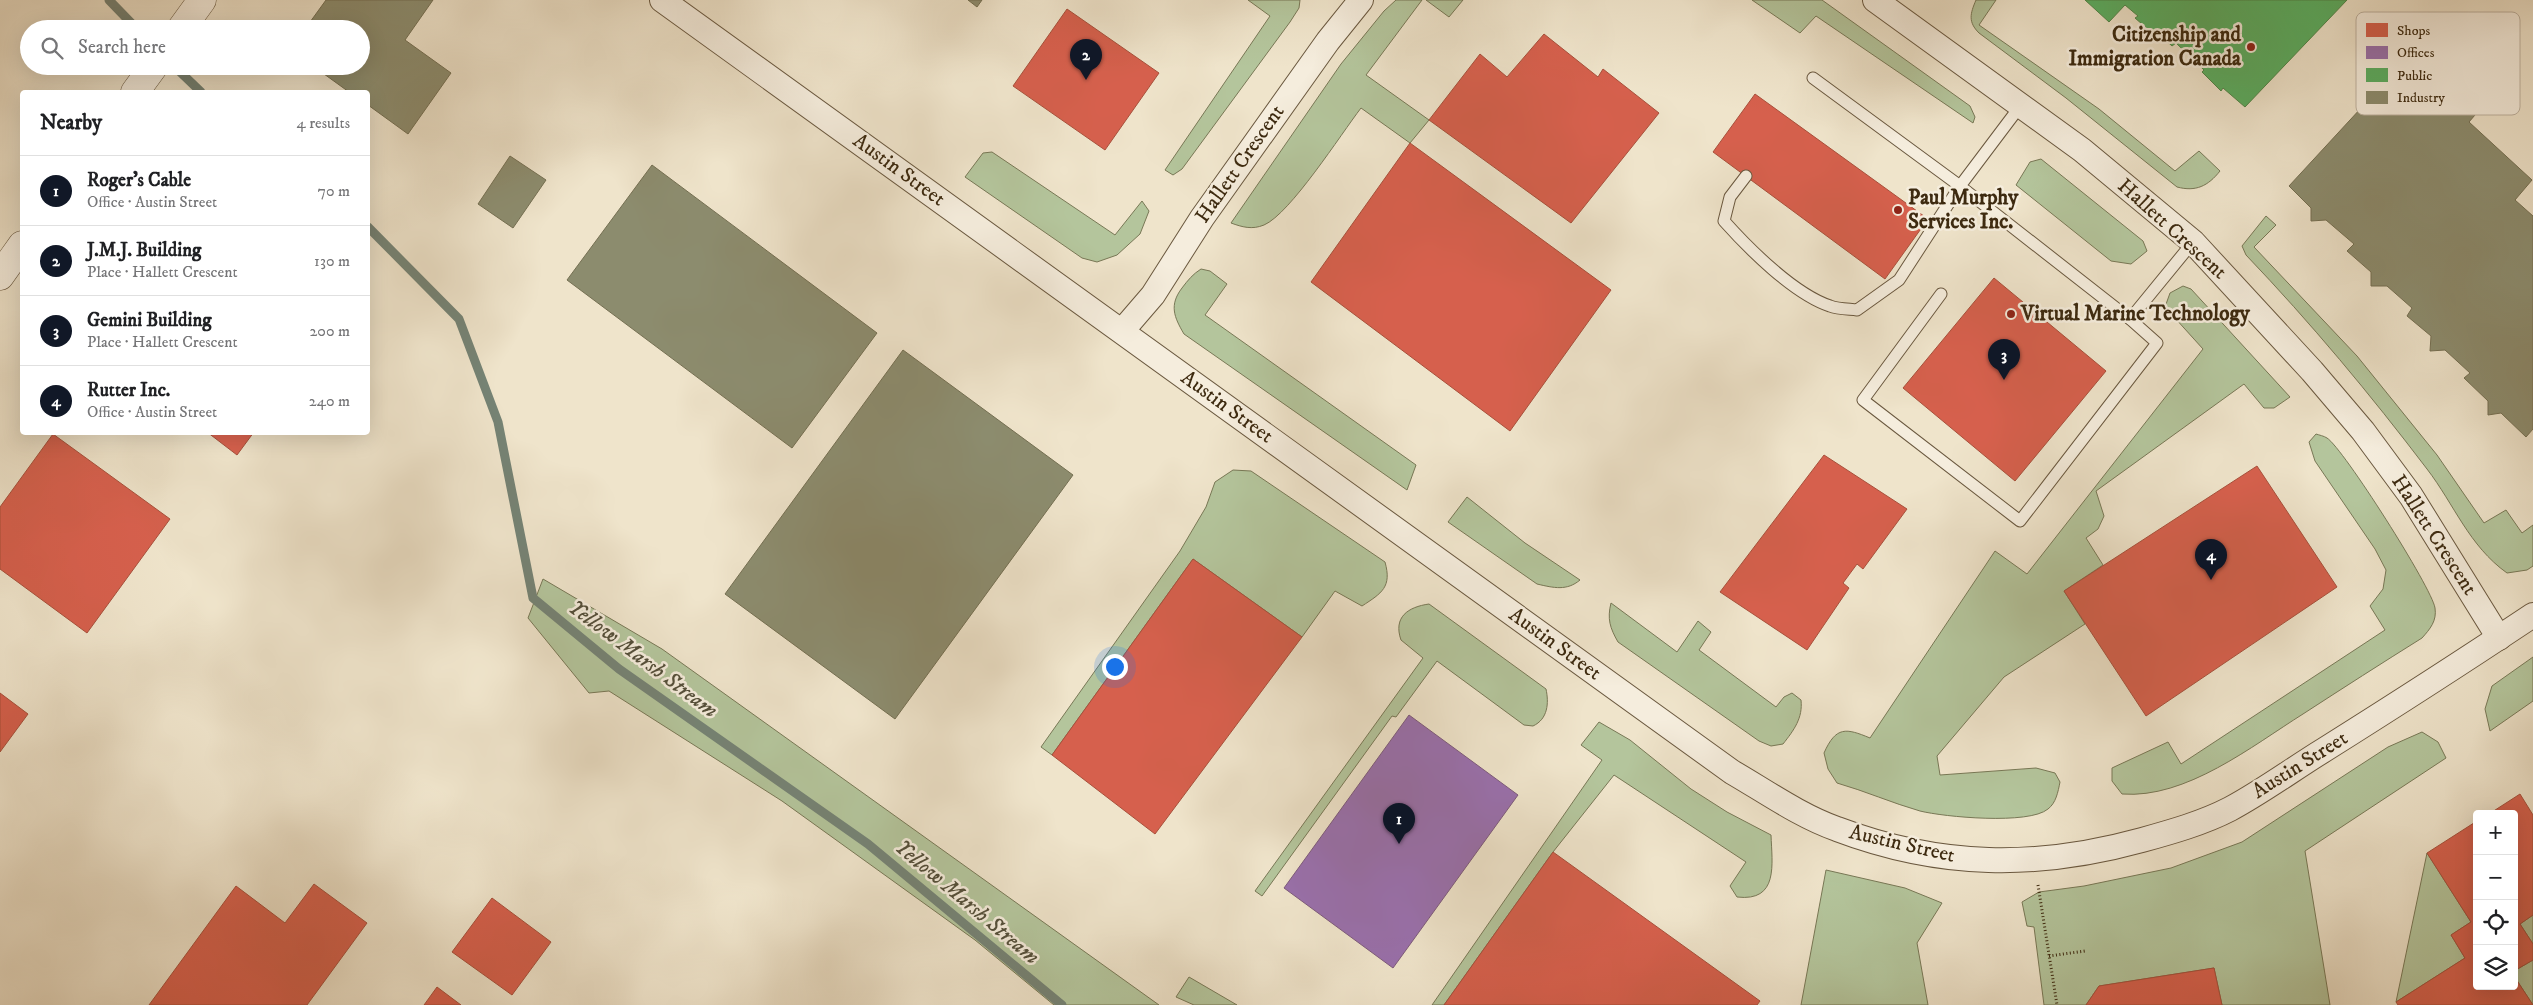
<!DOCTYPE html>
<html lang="en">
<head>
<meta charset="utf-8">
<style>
	:root { --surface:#fff; --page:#f6f6f6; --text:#202124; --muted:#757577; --line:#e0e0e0; --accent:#111827 }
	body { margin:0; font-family:"IM FELL DW Pica",serif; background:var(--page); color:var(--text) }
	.controls { position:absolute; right:15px; bottom:15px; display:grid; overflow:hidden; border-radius:5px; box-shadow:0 5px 20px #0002 }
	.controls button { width:45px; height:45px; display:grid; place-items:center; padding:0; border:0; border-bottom:1px solid var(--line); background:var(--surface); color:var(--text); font:25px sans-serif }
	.you { position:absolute; left:1114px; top:666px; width:18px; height:18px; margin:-12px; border:4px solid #fff; border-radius:50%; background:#1a73e8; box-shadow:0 0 0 8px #1a73e833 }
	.badge { display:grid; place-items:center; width:32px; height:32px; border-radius:50%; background:var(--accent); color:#fff; font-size:16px; font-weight:700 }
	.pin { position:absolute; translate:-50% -41px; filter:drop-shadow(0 1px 2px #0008) }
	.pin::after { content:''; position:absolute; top:26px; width:18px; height:15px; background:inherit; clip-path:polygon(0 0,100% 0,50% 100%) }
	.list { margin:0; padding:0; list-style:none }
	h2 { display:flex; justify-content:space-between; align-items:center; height:65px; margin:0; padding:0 20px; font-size:21px }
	h2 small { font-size:16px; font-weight:400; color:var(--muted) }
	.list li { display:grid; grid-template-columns:32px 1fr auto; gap:15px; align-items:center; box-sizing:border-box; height:70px; padding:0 20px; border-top:1px solid var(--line) }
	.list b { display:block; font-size:19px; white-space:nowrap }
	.list p { margin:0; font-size:16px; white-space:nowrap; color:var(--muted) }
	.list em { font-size:16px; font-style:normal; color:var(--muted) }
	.icon { flex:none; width:28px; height:28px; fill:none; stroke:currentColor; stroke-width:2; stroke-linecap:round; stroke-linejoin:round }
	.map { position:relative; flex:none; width:2533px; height:1005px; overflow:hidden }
	.search { position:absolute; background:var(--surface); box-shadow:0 5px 20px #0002; left:20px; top:20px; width:350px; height:55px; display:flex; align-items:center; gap:12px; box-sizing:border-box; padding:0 18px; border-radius:28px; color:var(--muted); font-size:19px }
	.panel { position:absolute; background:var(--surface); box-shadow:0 5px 20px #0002; left:20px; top:90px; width:350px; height:345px; border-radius:5px }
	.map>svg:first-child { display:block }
</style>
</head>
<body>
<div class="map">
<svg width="2533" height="1005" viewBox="0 0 2533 1005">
	<rect width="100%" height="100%" fill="#efe4cb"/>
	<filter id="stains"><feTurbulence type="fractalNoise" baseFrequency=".004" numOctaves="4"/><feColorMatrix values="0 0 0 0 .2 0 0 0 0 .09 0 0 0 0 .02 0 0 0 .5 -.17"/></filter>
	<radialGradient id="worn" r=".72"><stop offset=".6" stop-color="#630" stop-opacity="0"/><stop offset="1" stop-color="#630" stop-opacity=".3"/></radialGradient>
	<g fill="#b4c59c" stroke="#787856">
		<path d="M1248,0H1300L1299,8L1290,22L1182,169L1173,175L1165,170L1270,16Z"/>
		<path d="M1396,0H1422L1366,75L1429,120L1410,143L1361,108C1341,134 1290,214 1264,225C1252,230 1242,227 1231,223L1341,64L1384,11Z"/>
		<path d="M1426,0H1463L1449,17Z"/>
		<path d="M1752,0H1822L1970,106L1975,117L1973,123L1816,16L1800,33Z"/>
		<path d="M1976,0H1996L1979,25L2099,109L2175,171L2199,151L2220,171C2208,186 2196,192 2177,187L2066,98L1979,33C1968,22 1970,14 1976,0Z"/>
		<path d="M992,152L1115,235L1142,201L1149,211L1140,234L1117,255L1097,262L1082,258L965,177L983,153Z"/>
		<path d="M2041,159L2143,241L2147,251L2131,264L2111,261L2016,185L2030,162Z"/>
		<path d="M2266,216L2276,225L2254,247L2357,356L2437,455L2484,523L2506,510L2522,533L2533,525V566L2527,570L2507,573C2469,546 2454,504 2427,469C2370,394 2311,323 2246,255L2242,246Z"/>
		<path d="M1201,269L1210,271L1227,284L1205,315L1416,465L1407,490L1184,334C1174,317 1169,305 1182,288C1188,280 1193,274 1201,269Z"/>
		<path d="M2183,286L2191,289L2290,397L2274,408H2264L2244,384L2096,491L2104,516L2098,529L2086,538L2103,565L2064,591L2085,624L2004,677L1937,756L1940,775L2036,768L2055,773L2060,782C2058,792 2056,803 2048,809C2029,825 1944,817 1920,811C1892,803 1865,791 1837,783L1828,769L1824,753C1836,726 1846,728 1870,738L1995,551L2027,574L2203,349L2165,307L2170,293Z"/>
		<path d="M2316,434C2319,435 2324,436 2327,438C2343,448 2432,588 2435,608C2437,621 2430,629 2422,638C2382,663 2343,688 2303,714C2252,746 2186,799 2122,794L2112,781V768L2168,742L2181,764L2385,630L2370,606L2383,589L2386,570L2375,549L2315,461L2309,442Z"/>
		<path d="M1233,470L1251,471L1385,562C1392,587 1382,593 1362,606L1335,591L1302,637L1193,559L1052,755L1041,747L1180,551L1206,507L1215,482Z"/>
		<path d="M1467,497L1525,543L1580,580C1567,591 1554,588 1537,584L1448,522Z"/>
		<path d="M543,579L662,649L1159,1005H1054L975,940L782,801L609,691L589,693L528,618Z"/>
		<path d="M1611,603L1677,652L1698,621L1711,632L1699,650L1776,707L1784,697L1792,693L1801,700C1803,718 1794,730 1783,744L1771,746L1759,741L1618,642C1610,628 1607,619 1611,603Z"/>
		<path d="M1429,604L1546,689C1549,703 1548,719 1533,726L1524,725L1437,661L1396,717L1392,716L1262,896L1255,891L1423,658L1401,640C1393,617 1408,607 1429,604Z"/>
		<path d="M2533,657V701L2490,731L2485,709L2492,686Z"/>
		<path d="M1599,722L1630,740L1691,789L1727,812L1771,835C1772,864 1779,902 1737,897L1730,886L1746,862L1614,775L1553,852L1444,1005H1432L1602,760L1581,745Z"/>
		<path d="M2422,732L2438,742L2446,758L2305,851L2330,1005H2222L2214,968L2099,986L2086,1005H2044L2034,927L2027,926L2022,902L2039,892L2084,886L2171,868L2242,842L2388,747Z"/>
		<path d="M2427,853L2471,922L2451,935L2465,958L2396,1002Z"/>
		<path d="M1826,870L1905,888L1942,903L1917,943L1928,1005H1801Z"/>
		<path d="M2533,915V944L2520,924Z"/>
		<path d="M2533,960V1005L2514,976V971Z"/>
		<path d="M1189,977L1237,1005H1194L1176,997Z"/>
	</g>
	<g fill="#d6604d" stroke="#a8503b">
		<path d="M1067,9L1159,73L1105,150L1013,86Z"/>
		<path d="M1544,34L1598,77L1603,69L1659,113L1571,223L1429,120L1480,54L1507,77Z"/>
		<path d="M1755,94L1928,219L1885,279L1713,152Z"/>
		<path d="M1410,143L1611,290L1510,431L1311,282Z"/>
		<path d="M1994,278L2106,371L2015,481L1903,388Z"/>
		<path d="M207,432H254L237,455Z"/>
		<path d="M53,434L170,519L87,633L0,569V507Z"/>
		<path d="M1824,455L1907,509L1863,569L1857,564L1843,583L1849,588L1807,650L1720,592Z"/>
		<path d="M2257,466L2337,587L2146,716L2064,591Z"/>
		<path d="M1193,559L1302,637L1155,834L1052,755Z"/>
		<path d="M0,693L28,714L0,752Z"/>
		<path d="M2520,794L2533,815V915L2520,924L2533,944V960L2514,971V814H2489Z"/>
		<path d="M2477,821V986H2514V976L2533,1005H2398L2396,1002L2465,958L2451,935L2471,922L2427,853Z"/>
		<path d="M1553,852L1760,1001L1757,1005H1444Z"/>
		<path d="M314,884L367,923L307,1005H149L236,886L285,923Z"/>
		<path d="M492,898L551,942L512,995L452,952Z"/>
		<path d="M2214,968L2222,1005H2086L2099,986Z"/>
		<path d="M437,987L461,1005H424Z"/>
	</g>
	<path fill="#9970ab" stroke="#7d5b7c" d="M1409,715L1518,795L1393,968L1284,888Z"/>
	<path fill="#5aae61" stroke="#518649" d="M2085,0H2347L2245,107L2223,88L2221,91L2202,72L2204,70L2176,43L2172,46L2159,34L2157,37L2135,18L2138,16L2125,5L2109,22Z"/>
	<g fill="#8c8c6e" stroke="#746f52">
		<path d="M326,0H433L405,40L451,73L408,134L368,105V92H349L313,66H361V29H305Z"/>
		<path d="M968,0H982L977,7Z"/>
		<path d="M2423,41L2487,101L2469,122L2532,180L2515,200L2533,216V429L2526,437L2501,413L2488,415V401L2464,378L2470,373L2445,350L2430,351L2431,336L2407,316L2412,308L2387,286H2371V272L2347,251L2354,244L2326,220L2311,221V208L2289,186Z"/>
		<path d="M510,156L546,180L513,228L478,204Z"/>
		<path d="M652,165L877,333L792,448L567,280Z"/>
		<path d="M903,350L1073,475L895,719L725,594Z"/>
	</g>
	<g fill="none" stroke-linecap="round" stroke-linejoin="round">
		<g stroke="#758375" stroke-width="9">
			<path d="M109,0L137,29"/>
			<path d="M174,66L201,92"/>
			<path d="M368,227L459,319L498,422L533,598L619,669L868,844L1062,1005"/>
		</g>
		<defs>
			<g id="service">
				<path d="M2021,105L1960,186L2130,319L2193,242"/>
				<path d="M1746,176L1730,197L1724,221C1749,249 1794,294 1830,306C1838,309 1849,309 1857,310L1899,280L1960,186L1813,78"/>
				<path d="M1941,294L1863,400L2020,521L2157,343L2130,319"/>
			</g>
			<g id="minor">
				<path d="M662,0L1732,772C1765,791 1800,816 1837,829C1940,868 2037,869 2142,840C2171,832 2203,823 2230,809C2262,792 2293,769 2324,750C2394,706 2464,661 2533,615"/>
				<path d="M1875,0L2082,150L2193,242L2312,371L2363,431L2411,496L2499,638"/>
				<path d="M1122,331L1153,295L1202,218L1328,41L1361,0"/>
			</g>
			<g id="tertiary">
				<path d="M181,29L202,0"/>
				<path d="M135,92L154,66"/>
				<path d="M0,276L22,245"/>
			</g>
		</defs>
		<use href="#service" stroke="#6a583f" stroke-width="13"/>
		<use href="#minor" stroke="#6a583f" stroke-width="26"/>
		<use href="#tertiary" stroke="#6a583f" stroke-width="29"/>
		<g stroke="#3d2a10" stroke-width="3" stroke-dasharray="1 2.5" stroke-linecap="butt">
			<path d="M2038,885L2057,1005"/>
			<path d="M2049,956L2085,951"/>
		</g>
		<use href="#service" stroke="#f5eddd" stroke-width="11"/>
		<use href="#minor" stroke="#f5eddd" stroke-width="24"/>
		<use href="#tertiary" stroke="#f5eddd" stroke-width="28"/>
	</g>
	<g fill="#8f2418" stroke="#f5eddd" stroke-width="2">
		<circle cx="2251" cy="47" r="5"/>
		<circle cx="1898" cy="210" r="5"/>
		<circle cx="2011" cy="314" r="5"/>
	</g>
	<g text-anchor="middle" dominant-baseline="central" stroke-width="5" stroke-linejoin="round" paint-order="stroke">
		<g font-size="21" font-weight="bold" fill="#3d2a10" stroke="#f5eddd" text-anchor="start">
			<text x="2241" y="35" text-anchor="end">Citizenship and<tspan x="2241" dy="24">Immigration Canada</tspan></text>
			<text x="1908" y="198">Paul Murphy<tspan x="1908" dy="24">Services Inc.</tspan></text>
			<text x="2021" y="314">Virtual Marine Technology</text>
		</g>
		<g font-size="21" fill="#3d2a10" stroke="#f5eddd">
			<text transform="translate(1240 164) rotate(-55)">Hallett Crescent</text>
			<text transform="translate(899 170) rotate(36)">Austin Street</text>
			<text transform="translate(2172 229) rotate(42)">Hallett Crescent</text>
			<text transform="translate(1227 407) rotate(36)">Austin Street</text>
			<text transform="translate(2434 535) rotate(57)">Hallett Crescent</text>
			<text transform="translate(1555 644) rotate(36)">Austin Street</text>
			<text transform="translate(2300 765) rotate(-32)">Austin Street</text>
			<text transform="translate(1902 844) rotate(13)">Austin Street</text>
		</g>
		<g font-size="22" font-style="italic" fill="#544f3a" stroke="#f5eddd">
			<text transform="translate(643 659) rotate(37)">Yellow Marsh Stream</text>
			<text transform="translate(967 902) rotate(40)">Yellow Marsh Stream</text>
		</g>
	</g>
	<rect x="2356" y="12" width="164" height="103" rx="8" fill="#f5eddd" stroke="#beb2a0" stroke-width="1"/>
	<rect x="2366" y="23" width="22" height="14" fill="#d6604d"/>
	<rect x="2366" y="46" width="22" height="13" fill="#9970ab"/>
	<rect x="2366" y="68" width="22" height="14" fill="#5aae61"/>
	<rect x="2366" y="91" width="22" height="13" fill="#8c8c6e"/>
	<g font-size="14" fill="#3d2a10">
		<text x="2397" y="35">Shops</text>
		<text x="2397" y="57">Offices</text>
		<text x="2397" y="80">Public</text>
		<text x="2397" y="102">Industry</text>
	</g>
	<rect width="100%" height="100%" filter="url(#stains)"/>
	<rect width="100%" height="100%" fill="url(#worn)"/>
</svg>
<div class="controls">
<button>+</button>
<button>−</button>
<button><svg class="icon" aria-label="locate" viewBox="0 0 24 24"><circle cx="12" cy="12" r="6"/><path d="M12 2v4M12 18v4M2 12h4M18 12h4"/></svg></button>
<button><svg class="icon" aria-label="layers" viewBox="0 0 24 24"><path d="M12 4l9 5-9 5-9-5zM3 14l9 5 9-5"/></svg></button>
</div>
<div class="you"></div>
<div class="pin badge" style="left:1399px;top:844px">1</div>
<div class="pin badge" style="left:1086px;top:80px">2</div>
<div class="pin badge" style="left:2004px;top:380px">3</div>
<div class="pin badge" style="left:2211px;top:580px">4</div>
<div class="search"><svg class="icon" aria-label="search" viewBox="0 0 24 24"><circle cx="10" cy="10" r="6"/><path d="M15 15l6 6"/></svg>Search here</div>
<section class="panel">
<h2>Nearby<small>4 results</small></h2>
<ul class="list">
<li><span class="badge">1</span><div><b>Roger's Cable</b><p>Office · Austin Street</p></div><em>70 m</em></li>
<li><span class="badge">2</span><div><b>J.M.J. Building</b><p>Place · Hallett Crescent</p></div><em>130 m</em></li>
<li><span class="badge">3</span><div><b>Gemini Building</b><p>Place · Hallett Crescent</p></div><em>200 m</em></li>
<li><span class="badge">4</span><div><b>Rutter Inc.</b><p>Office · Austin Street</p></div><em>240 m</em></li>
</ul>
</section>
</div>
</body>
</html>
